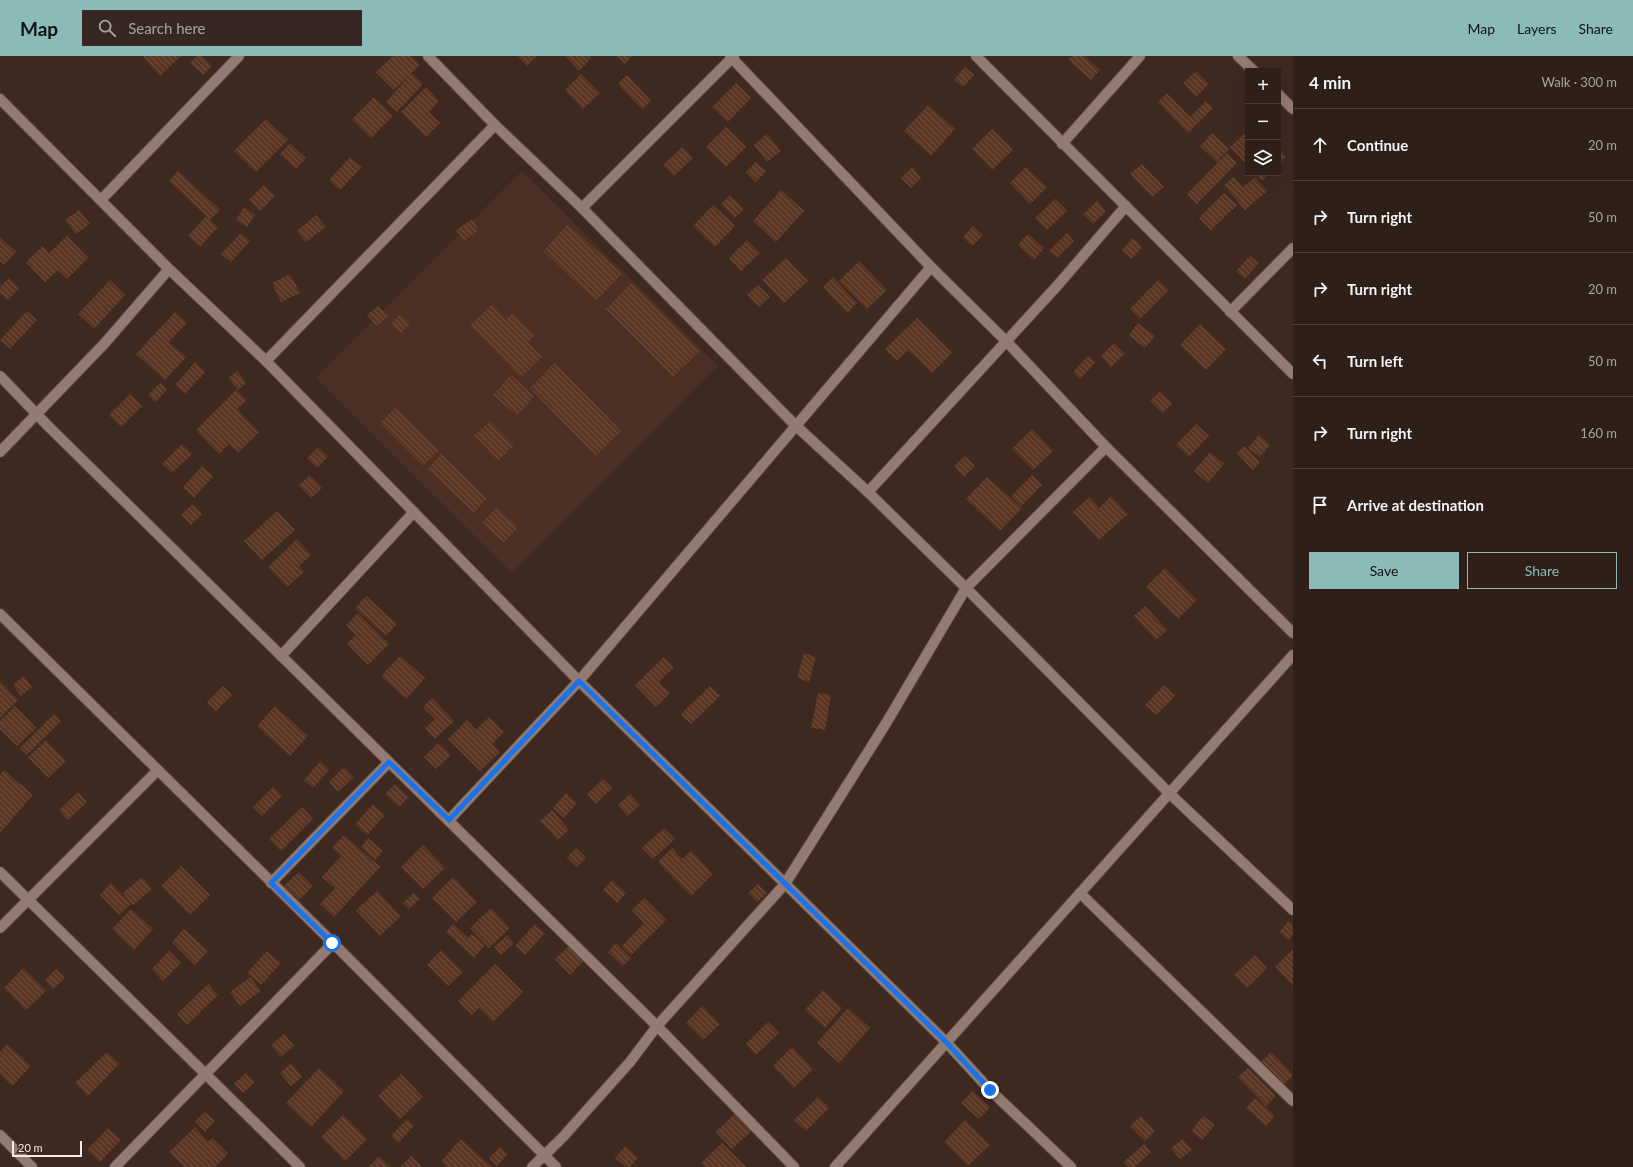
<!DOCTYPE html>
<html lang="en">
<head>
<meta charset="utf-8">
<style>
	:root { --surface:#2e1f19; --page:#362722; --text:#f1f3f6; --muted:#a7a2a2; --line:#493d38; --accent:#8bbbb9 }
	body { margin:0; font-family:Lato,sans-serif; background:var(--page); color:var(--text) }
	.controls { position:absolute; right:12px; top:12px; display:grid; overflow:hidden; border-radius:0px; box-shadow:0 4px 16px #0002 }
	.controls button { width:36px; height:36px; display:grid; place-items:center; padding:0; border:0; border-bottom:1px solid var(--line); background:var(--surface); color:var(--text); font:20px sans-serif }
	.scale { position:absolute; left:12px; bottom:10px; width:70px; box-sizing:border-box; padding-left:4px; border:2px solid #f7e8e3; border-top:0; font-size:11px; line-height:14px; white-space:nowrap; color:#f7e8e3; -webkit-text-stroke:3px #3e2921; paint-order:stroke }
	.stop { position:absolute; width:12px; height:12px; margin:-9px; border:3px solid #1a73e8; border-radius:50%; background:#fff }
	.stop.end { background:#1a73e8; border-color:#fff; box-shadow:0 1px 4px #0008 }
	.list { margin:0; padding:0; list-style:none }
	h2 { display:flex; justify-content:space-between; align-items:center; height:52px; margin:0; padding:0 16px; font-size:17px }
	h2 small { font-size:13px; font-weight:400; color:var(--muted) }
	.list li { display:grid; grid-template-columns:26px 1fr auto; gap:12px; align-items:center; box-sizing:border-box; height:72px; padding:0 16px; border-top:1px solid var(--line) }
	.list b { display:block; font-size:15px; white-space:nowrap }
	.list em { font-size:13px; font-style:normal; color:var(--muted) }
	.actions { display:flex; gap:8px; padding:12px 16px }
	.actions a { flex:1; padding:9px 0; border:1px solid var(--accent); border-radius:0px; text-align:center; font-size:14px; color:var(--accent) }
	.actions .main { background:var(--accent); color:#111 }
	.icon { flex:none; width:22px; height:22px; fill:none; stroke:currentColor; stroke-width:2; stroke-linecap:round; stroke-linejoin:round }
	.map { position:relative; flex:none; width:1293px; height:1111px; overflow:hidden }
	header { display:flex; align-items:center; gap:24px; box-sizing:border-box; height:56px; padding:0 20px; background:var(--accent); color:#111 }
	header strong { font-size:19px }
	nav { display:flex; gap:22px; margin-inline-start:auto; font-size:14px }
	.search { width:280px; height:36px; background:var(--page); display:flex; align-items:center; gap:10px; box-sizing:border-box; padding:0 14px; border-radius:0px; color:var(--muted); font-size:15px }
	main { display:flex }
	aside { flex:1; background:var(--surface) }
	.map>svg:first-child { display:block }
</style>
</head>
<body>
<header>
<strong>Map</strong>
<div class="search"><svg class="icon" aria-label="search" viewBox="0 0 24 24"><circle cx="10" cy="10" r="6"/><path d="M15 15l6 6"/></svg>Search here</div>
<nav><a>Map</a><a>Layers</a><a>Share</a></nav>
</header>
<main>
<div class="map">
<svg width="1293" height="1111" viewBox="0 0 1293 1111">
	<defs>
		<pattern id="building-back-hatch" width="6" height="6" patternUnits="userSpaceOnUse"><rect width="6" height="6" fill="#5a3623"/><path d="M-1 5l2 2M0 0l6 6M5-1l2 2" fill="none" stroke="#725343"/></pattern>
	</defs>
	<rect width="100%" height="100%" fill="#3e2921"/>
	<path fill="#4b2f24" d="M522,115L718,310L512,517L316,322Z"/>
	<g fill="url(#building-back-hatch)">
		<path d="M144,0H181L160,20L143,1Z"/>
		<path d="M197,0H202L212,10L203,19L190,7Z"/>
		<path d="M393,0H411L420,9L411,17L423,28L397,56L386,46L410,19L394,34L376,16Z"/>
		<path d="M518,0H537L527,10Z"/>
		<path d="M565,0H589L591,2L579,15Z"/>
		<path d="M617,0H632L625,8Z"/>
		<path d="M1072,0H1084L1100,14L1091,24L1068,4Z"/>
		<path d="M965,11L974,19L963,31L954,24Z"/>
		<path d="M1196,15L1209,28L1196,41L1183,27Z"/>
		<path d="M581,18L600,37L583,53L565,34Z"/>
		<path d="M627,19L651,45L642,53L618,28Z"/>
		<path d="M736,27L751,42L728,66L712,51Z"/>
		<path d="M426,31L439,45L429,56L440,67L426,81L401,56Z"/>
		<path d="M1167,37L1190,61L1206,45L1213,52L1188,77L1158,46Z"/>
		<path d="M374,41L393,60L371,82L352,63Z"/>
		<path d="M928,49L955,73L931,100L904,75Z"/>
		<path d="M266,63L288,84L256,116L234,95Z"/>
		<path d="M726,71L746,91L726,111L706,91Z"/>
		<path d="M992,73L1013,94L992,114L972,93Z"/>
		<path d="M1248,74V110L1230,91Z"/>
		<path d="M1212,77L1229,93L1217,106L1200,90Z"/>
		<path d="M767,78L781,95L767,106L754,89Z"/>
		<path d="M290,87L306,102L296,113L280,98Z"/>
		<path d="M682,91L693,102L674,120L663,109Z"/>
		<path d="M1278,92L1286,101L1278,109Z"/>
		<path d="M1227,97L1237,107L1197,148L1187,138Z"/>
		<path d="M350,101L362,111L340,134L329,124Z"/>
		<path d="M756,106L766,115L756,126L746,116Z"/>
		<path d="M1142,108L1164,131L1152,141L1130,118Z"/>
		<path d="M912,111L921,122L911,132L901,122Z"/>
		<path d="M1026,111L1047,131L1030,148L1010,127Z"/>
		<path d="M178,115L220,154L210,164L218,171L200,191L188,180L206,160L169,125Z"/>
		<path d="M1254,117H1269L1262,125Z"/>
		<path d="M1234,121L1243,131L1255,121L1267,135L1245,154L1224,129Z"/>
		<path d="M264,129L275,140L260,155L249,144Z"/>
		<path d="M781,134L804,155L776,186L753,165Z"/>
		<path d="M1224,137L1237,149L1211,174L1199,162Z"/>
		<path d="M730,139L744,153L735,162L721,148Z"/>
		<path d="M1055,143L1067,155L1047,174L1035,162Z"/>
		<path d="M1097,145L1106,155L1093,168L1083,158Z"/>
		<path d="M713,149L735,170L715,191L693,170Z"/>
		<path d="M244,151L255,159L247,171L236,164Z"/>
		<path d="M79,154L90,168L76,178L65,164Z"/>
		<path d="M316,159L326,171L306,186L297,175Z"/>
		<path d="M472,163L479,174L464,185L456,174Z"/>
		<path d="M568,168L622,218L596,245L543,195Z"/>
		<path d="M973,170L983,179L972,190L963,181Z"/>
		<path d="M241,177L250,185L231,206L221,198Z"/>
		<path d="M1067,177L1074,185L1057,202L1049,195Z"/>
		<path d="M1028,178L1044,192L1034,204L1018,189Z"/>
		<path d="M67,180L88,202L67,223L58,214L45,226L26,206L43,190L49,197Z"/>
		<path d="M0,181L16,196L4,209L0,205Z"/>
		<path d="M1133,182L1142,191L1132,203L1122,194Z"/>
		<path d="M747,184L760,197L741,215L729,202Z"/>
		<path d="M1250,200L1259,207L1245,223L1236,215Z"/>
		<path d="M786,202L808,225L784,247L762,224Z"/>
		<path d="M859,205L887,234L867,253L839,225Z"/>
		<path d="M290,218L300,237L281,246L272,227Z"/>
		<path d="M833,221L857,247L847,257L823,231Z"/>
		<path d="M9,222L19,232L8,244L0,237V231Z"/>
		<path d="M110,224L125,239L94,273L78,258Z"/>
		<path d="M1158,224L1169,234L1140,263L1130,253Z"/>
		<path d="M632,226L700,295L673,321L606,253Z"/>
		<path d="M758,229L770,241L759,251L747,239Z"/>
		<path d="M492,248L506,263L513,257L535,279L528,286L542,301L521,322L470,270Z"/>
		<path d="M378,250L388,260L377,270L367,259Z"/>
		<path d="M27,255L37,264L10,293L0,284Z"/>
		<path d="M175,256L187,267L169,286L186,301L165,324L136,298Z"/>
		<path d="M400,258L410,267L401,278L391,268Z"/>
		<path d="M917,262L952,297L932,317L908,294L897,305L885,293Z"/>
		<path d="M1138,267L1155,280L1145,292L1129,279Z"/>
		<path d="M1200,268L1226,293L1206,314L1180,289Z"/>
		<path d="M1114,287L1125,298L1111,311L1101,300Z"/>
		<path d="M1088,300L1096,306L1080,323L1073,316Z"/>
		<path d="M195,306L205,316L185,338L175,329Z"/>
		<path d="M555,307L621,375L596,400L530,332Z"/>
		<path d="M237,315L246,327L238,334L228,322Z"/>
		<path d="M511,319L534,340L517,360L493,339Z"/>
		<path d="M160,327L167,334L155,346L148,339Z"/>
		<path d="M236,334L247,344L237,353L259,376L238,397L229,388L219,398L196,374Z"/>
		<path d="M1160,335L1172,348L1162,357L1150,345Z"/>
		<path d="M130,338L142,350L121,371L109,359Z"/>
		<path d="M396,351L439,394L423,410L380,367Z"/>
		<path d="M490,365L514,389L498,405L474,380Z"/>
		<path d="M1196,368L1209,380L1189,401L1176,389Z"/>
		<path d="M1032,373L1053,395L1033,414L1012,393Z"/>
		<path d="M1259,379L1270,389L1260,401L1248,392Z"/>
		<path d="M182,388L192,398L172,417L162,408Z"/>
		<path d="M1244,390L1260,406L1253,414L1237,397Z"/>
		<path d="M318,391L328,401L317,412L307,402Z"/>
		<path d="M1210,396L1224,408L1208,427L1194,415Z"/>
		<path d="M441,398L487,442L474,457L427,413Z"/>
		<path d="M965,400L975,410L964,421L954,410Z"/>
		<path d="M202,410L213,420L194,442L183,431Z"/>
		<path d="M310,419L322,432L311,442L299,429Z"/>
		<path d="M1032,419L1042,429L1021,450L1011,440Z"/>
		<path d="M987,421L1022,452L1000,475L966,443Z"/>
		<path d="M1111,440L1128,458L1099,484L1073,456L1089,441L1099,452Z"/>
		<path d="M193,448L202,458L191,469L181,459Z"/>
		<path d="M497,451L518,471L504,487L482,467Z"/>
		<path d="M277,455L295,474L262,504L244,485Z"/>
		<path d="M297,483L311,499L299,510L304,516L287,531L268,511Z"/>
		<path d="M1165,512L1197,544L1178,563L1146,531Z"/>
		<path d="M366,540L397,568L386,580L355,552Z"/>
		<path d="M1145,550L1167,574L1156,584L1134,560Z"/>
		<path d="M358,557L389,588L368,609L347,587L356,579L346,569Z"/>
		<path d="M804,597L816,601L809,626L797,622Z"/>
		<path d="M400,600L425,622L406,643L381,620Z"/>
		<path d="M664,601L674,611L659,626L670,637L656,651L635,629Z"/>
		<path d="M24,620L32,631L21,640L13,629Z"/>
		<path d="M0,625L18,644L0,662Z"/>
		<path d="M1164,629L1175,640L1156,659L1145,649Z"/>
		<path d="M223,630L232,639L216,655L207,646Z"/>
		<path d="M710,630L720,640L691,668L681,658Z"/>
		<path d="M818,637L831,639L825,674L811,672Z"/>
		<path d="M432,642L454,665L435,683L425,672L435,663L423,651Z"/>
		<path d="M15,650L36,672L17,690L0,673V665Z"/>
		<path d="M275,650L308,680L290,700L257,670Z"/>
		<path d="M54,658L61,665L27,699L20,692Z"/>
		<path d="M489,661L504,676L492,688L500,696L480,715L448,683L467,664L476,674Z"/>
		<path d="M46,684L66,705L48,722L28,701Z"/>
		<path d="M438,687L451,699L436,713L424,701Z"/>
		<path d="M320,705L329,714L313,732L304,724Z"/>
		<path d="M344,711L354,721L338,736L329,726Z"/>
		<path d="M4,714L33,739L0,777V719Z"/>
		<path d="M603,723L612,732L596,748L587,738Z"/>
		<path d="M395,728L409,741L399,751L385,738Z"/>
		<path d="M273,731L282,740L262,760L253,751Z"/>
		<path d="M78,736L87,746L68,764L59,754Z"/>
		<path d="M566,737L577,747L564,762L553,752Z"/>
		<path d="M630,738L640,749L628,760L618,749Z"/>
		<path d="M373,748L385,759L367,779L355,768Z"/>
		<path d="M302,751L313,763L281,795L269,783Z"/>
		<path d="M552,754L569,774L558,784L540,765Z"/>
		<path d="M664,772L675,783L653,803L642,792Z"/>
		<path d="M344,779L380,811L334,861L320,848L335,832L322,821L341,800L332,792Z"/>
		<path d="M368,782L383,795L375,804L361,791Z"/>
		<path d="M423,789L445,812L423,833L401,811Z"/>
		<path d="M576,792L586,802L577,811L567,801Z"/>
		<path d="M672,792L682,803L691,795L713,818L691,840L658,806Z"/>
		<path d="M181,810L210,839L190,859L161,830Z"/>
		<path d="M299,816L313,830L299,844L284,830Z"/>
		<path d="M142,821L152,833L133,849L123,837Z"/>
		<path d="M453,821L477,846L456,866L432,842Z"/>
		<path d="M612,824L626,837L617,847L603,834Z"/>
		<path d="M111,827L131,848L119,859L100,839Z"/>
		<path d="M758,828L767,837L757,846L748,837Z"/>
		<path d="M377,835L401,860L380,880L356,854Z"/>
		<path d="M414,837L420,843L409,853L403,847Z"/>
		<path d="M644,842L666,864L631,899L622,890L644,867L632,854Z"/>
		<path d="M491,852L510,872L489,892L470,872Z"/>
		<path d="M131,853L153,873L134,894L112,873Z"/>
		<path d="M1289,865L1293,869V879L1288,884L1279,876Z"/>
		<path d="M453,868L468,882L472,878L485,889L474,902L446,876Z"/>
		<path d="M535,868L545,877L525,899L515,890Z"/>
		<path d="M184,873L208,895L195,909L172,886Z"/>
		<path d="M507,879L514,887L501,899L494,891Z"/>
		<path d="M616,887L631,902L623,910L608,896Z"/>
		<path d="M568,891L583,906L570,919L555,903Z"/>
		<path d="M1293,893V929L1275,911Z"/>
		<path d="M441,894L463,916L448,930L427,909Z"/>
		<path d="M169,895L181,907L163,925L152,913Z"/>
		<path d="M267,895L281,907L261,929L247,917Z"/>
		<path d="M1255,899L1267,912L1247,932L1234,919Z"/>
		<path d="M495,908L523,936L493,966L479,952L472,959L458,945Z"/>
		<path d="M23,912L46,935L26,954L4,932Z"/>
		<path d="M56,913L65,922L53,933L45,924Z"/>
		<path d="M250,921L261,935L240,950L230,936Z"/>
		<path d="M208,928L218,939L187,969L177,958Z"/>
		<path d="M823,934L842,952L825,972L805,954Z"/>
		<path d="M702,950L720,968L703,984L686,967Z"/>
		<path d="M848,952L870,972L839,1007L817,987Z"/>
		<path d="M768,966L779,977L756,999L746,988Z"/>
		<path d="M284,978L294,990L281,1001L271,989Z"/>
		<path d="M7,988L31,1010L12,1030L0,1018V996Z"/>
		<path d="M792,991L813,1013L794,1032L773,1010Z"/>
		<path d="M107,996L119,1008L88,1040L75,1027Z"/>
		<path d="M1271,996L1293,1019L1276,1037L1253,1014Z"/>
		<path d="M291,1007L302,1021L291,1030L280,1017Z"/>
		<path d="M319,1012L344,1035L311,1071L286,1047Z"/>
		<path d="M1248,1012L1276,1040L1266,1050L1238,1021Z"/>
		<path d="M246,1017L255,1026L243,1037L234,1028Z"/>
		<path d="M401,1018L423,1041L400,1063L378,1040Z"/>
		<path d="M972,1035L990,1051L979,1063L961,1047Z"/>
		<path d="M818,1041L829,1052L806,1075L794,1064Z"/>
		<path d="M1255,1042L1275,1060L1266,1070L1246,1052Z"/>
		<path d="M205,1056L215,1065L205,1076L195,1065Z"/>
		<path d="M736,1056L753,1073L732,1093L716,1076Z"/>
		<path d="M343,1059L367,1083L345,1105L321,1081Z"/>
		<path d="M1141,1060L1155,1075L1145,1085L1130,1070Z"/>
		<path d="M1203,1060L1215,1069L1202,1084L1191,1075Z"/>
		<path d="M407,1063L414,1070L398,1087L391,1080Z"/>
		<path d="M965,1064L990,1089L968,1110L944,1086Z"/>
		<path d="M195,1071L208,1086L212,1082L228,1098L215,1111H184L169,1096Z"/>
		<path d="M108,1072L121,1084L100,1106L87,1094Z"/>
		<path d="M461,1083L492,1111H445L446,1110L441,1105Z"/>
		<path d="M1183,1083L1192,1094L1180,1103L1171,1092Z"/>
		<path d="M722,1087L746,1111H705L701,1107Z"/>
		<path d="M1144,1088L1151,1096L1135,1111H1129L1124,1106Z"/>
		<path d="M625,1090L638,1102L630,1111H626L615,1102Z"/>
		<path d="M500,1091L508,1098L497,1110L489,1102Z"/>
		<path d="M379,1100L390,1111H368Z"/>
		<path d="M411,1100L422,1111H400Z"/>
	</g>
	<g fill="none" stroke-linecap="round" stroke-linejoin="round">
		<defs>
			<g id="minor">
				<path d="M428,0L495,69L582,152L795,369L868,436L966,532L1169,737L1293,854"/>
				<path d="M730,0L931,211L1006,285L1106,391L1293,577"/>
				<path d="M976,0L1293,318"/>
				<path d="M1238,0L1254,15"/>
				<path d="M1278,38L1293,53"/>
				<path d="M0,43L169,213L266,305L579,625L946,986L990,1034L1071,1111"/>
				<path d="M1062,88L1140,0"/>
				<path d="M101,144L239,0"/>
				<path d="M582,152L734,0"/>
				<path d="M1230,256L1293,192"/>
				<path d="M266,305L495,69"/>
				<path d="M0,320L48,370L657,970L794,1111"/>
				<path d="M0,396L104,288L169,213"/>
				<path d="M868,436L1057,230L1126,150"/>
				<path d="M0,558L333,887L556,1111"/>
				<path d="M281,600L414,456"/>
				<path d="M449,764L579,625L931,211"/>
				<path d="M0,816L300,1111"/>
				<path d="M271,827L389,706"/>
				<path d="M1080,837L1293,1045"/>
				<path d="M0,872L157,715"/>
				<path d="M0,1079L32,1111"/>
				<path d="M115,1111L333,887"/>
				<path d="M532,1111L562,1082L630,1006L657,970L785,828L885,669L966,532L1106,391"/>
				<path d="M835,1111L1293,599"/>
			</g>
		</defs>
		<use href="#minor" stroke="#57453e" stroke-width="12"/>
		<use href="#minor" stroke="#947b71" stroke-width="10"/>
	</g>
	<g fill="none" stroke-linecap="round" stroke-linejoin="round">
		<path stroke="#1a73e8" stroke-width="5" d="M332,887L271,827L389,706L449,764L579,625L946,986L990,1034"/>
	</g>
</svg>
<div class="controls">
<button>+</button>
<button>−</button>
<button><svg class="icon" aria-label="layers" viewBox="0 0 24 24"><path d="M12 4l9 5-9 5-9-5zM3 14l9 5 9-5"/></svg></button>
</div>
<div class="scale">20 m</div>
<div class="stop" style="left:332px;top:887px"></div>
<div class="stop end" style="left:990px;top:1034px"></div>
</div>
<aside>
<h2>4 min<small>Walk · 300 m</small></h2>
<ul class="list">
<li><svg class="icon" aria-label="ahead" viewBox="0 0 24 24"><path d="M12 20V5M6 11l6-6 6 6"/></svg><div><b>Continue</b></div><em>20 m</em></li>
<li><svg class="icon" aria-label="right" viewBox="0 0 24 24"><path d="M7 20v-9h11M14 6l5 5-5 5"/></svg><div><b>Turn right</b></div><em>50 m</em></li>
<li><svg class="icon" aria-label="right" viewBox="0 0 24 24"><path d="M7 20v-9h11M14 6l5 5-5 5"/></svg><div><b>Turn right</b></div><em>20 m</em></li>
<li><svg class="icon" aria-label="left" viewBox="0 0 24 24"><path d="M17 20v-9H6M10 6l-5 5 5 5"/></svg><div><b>Turn left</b></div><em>50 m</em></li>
<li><svg class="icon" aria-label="right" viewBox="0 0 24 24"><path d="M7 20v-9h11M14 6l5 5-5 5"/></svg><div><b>Turn right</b></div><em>160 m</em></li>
<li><svg class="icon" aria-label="arrive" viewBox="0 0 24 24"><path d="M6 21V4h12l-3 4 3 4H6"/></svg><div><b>Arrive at destination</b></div></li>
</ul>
<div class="actions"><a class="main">Save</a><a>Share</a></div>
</aside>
</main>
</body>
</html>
